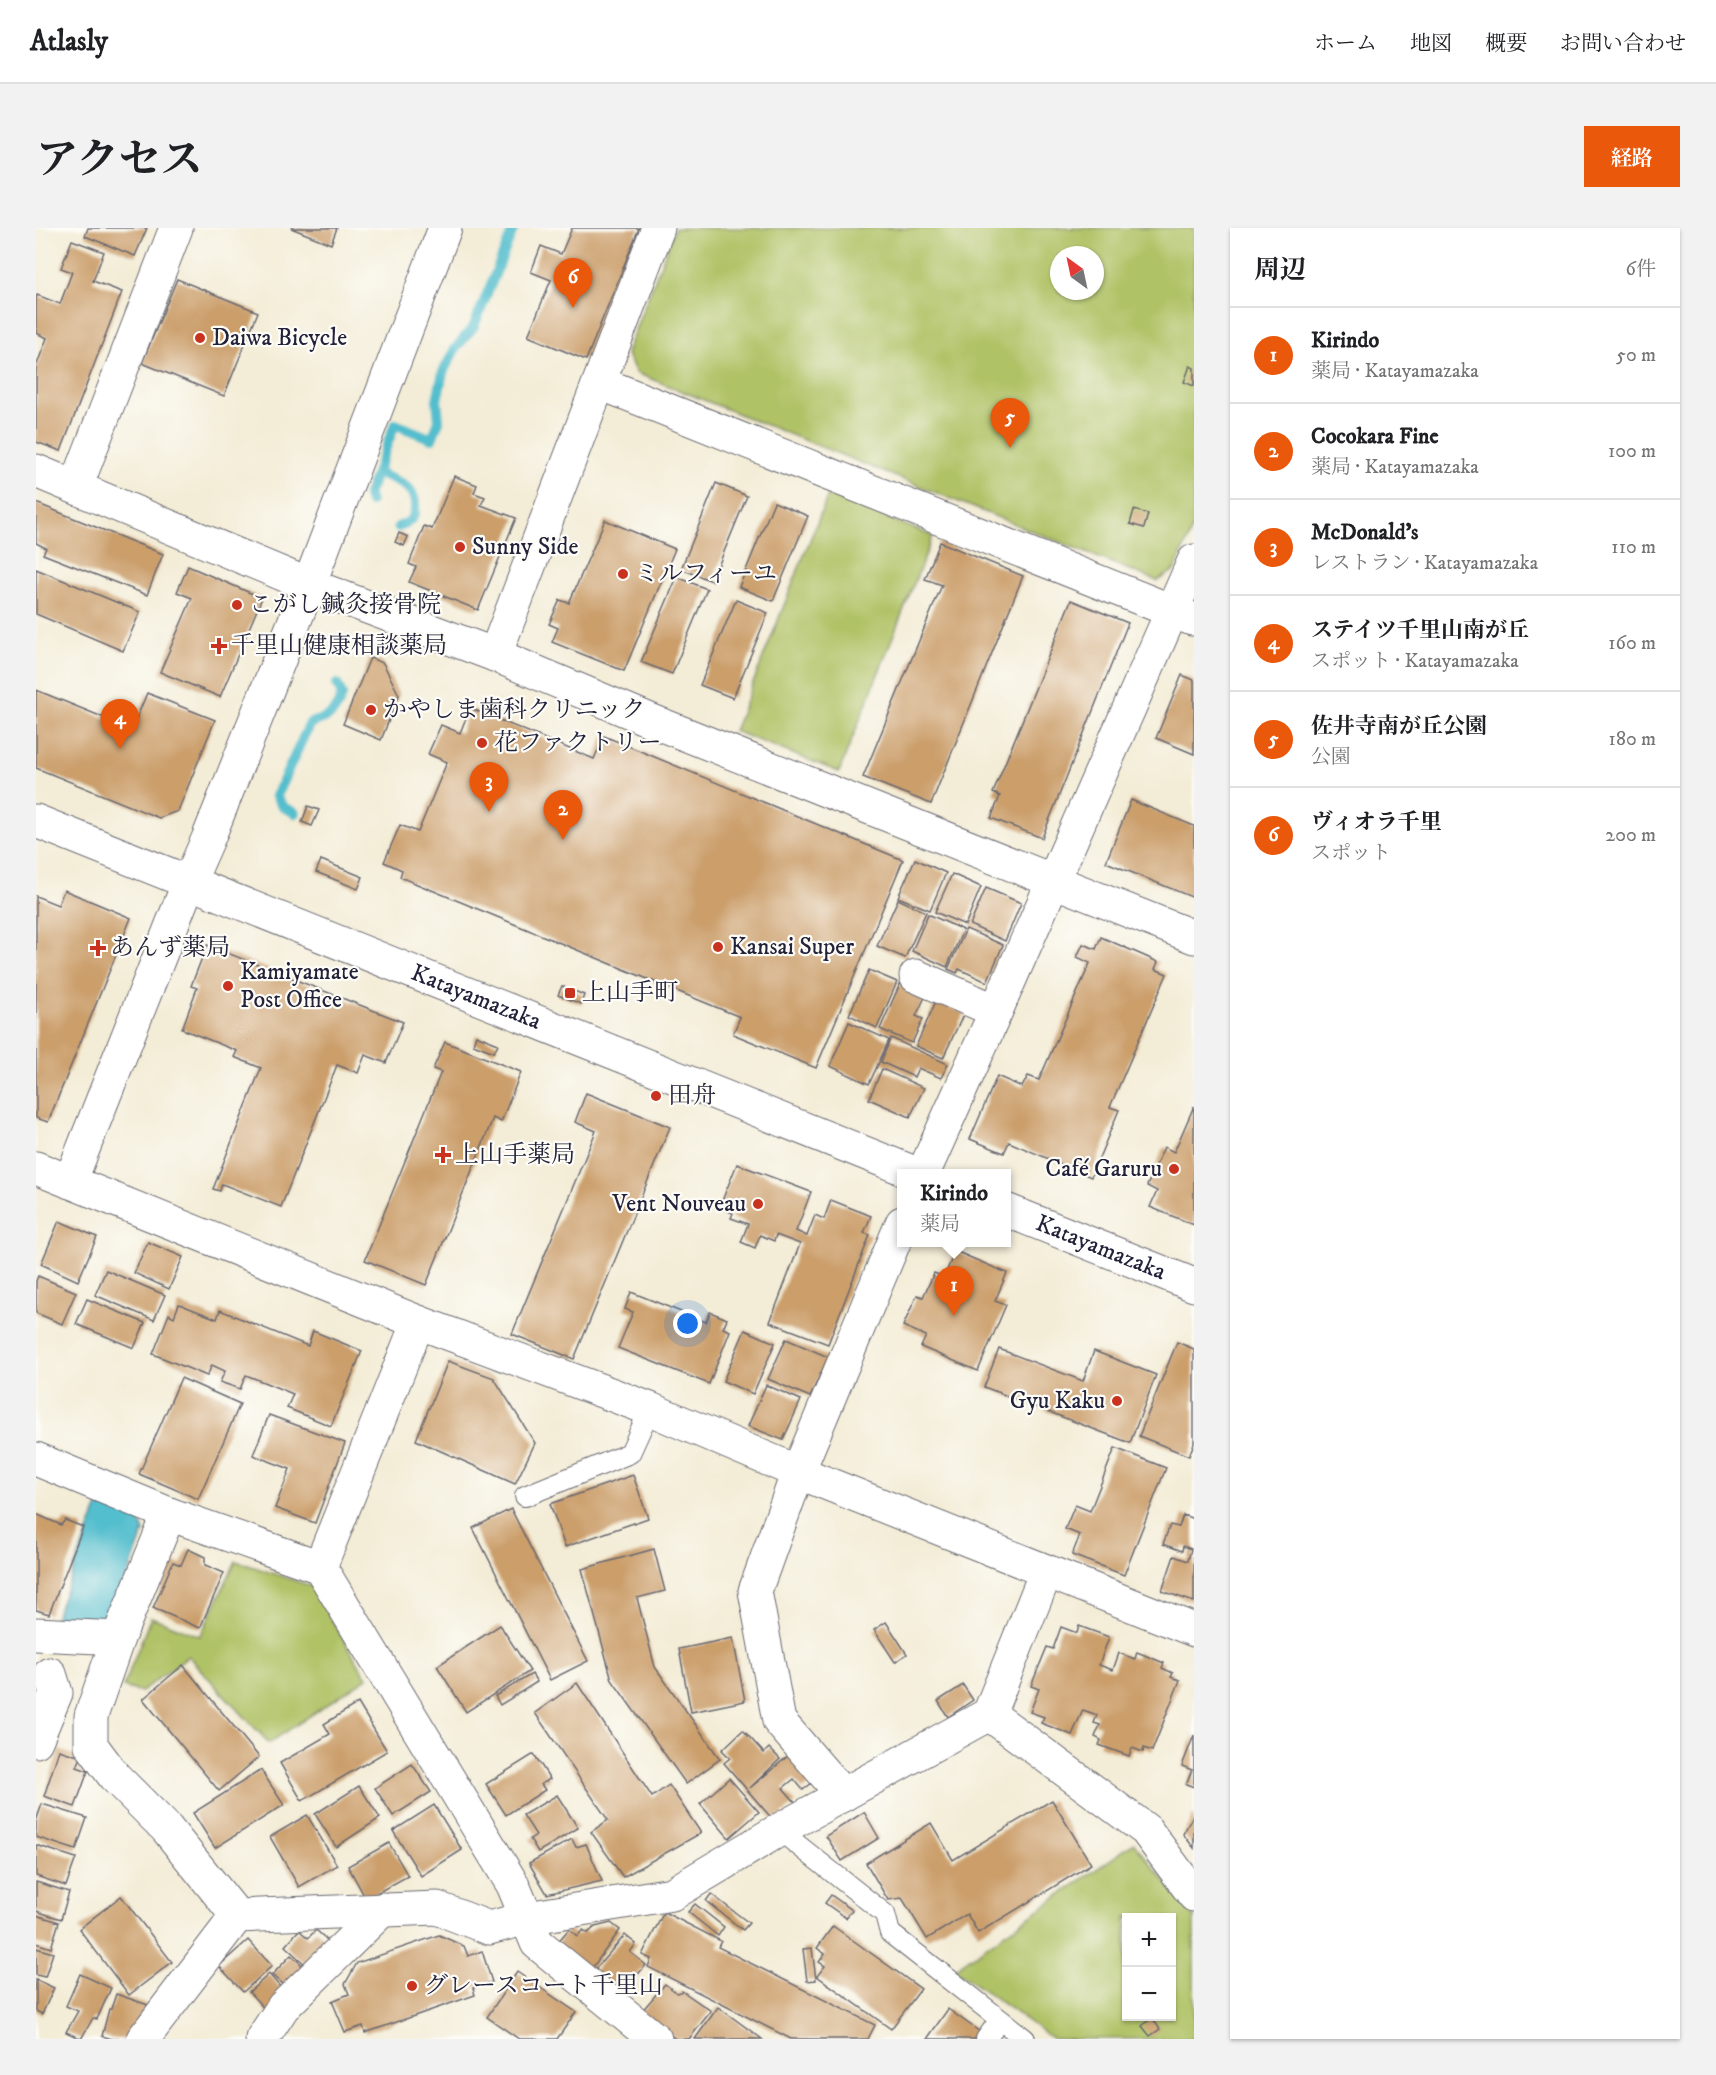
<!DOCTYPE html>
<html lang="ja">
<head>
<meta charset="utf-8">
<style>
	:root { --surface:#fff; --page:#f2f2f2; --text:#202124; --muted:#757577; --line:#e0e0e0; --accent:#ea580c }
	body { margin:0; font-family:"IM FELL DW Pica","Noto Serif JP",serif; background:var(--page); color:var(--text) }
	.controls { position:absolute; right:18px; bottom:18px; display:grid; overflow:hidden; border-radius:0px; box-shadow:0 2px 4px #0004 }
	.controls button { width:54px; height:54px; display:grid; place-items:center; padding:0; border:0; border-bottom:2px solid var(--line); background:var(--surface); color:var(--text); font:30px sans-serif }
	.compass { position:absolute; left:1014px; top:18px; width:54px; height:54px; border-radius:50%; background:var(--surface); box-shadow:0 2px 4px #0004; rotate:327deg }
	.you { position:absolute; left:652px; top:1096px; width:21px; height:21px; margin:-15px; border:4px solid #fff; border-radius:50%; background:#1a73e8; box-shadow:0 0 0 9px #1a73e833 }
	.badge { display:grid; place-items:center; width:39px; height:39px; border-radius:50%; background:var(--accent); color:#fff; font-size:20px; font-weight:700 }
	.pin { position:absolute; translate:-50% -50px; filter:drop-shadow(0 2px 3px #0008) }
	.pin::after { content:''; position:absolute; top:32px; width:21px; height:18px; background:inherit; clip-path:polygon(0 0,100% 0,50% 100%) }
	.popup { position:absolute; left:861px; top:941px; width:114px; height:78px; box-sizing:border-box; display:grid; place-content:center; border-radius:0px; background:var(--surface); filter:drop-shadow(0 2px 4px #0005); font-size:20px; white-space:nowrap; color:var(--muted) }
	.popup b { font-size:22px; color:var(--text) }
	.popup::after { content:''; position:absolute; left:50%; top:100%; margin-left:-12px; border:12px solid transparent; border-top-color:var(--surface) }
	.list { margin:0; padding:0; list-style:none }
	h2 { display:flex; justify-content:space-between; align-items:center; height:78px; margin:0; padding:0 24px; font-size:26px }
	h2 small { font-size:20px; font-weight:400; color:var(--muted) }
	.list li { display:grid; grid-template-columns:39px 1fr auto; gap:18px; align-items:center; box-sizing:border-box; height:96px; padding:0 24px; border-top:2px solid var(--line) }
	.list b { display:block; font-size:22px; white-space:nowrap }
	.list p { margin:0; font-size:20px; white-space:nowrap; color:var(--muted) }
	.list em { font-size:20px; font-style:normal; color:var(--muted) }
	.map { position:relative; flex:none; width:1158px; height:1811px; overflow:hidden; border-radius:0px }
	header { display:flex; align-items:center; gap:36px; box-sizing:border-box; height:84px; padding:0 30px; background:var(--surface); border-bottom:2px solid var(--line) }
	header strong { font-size:28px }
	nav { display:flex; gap:33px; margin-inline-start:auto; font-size:21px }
	.intro { display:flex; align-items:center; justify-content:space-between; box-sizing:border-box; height:144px; padding:0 36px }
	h1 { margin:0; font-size:42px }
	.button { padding:15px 27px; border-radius:0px; background:var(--accent); color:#fff; font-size:21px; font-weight:700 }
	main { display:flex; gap:36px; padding:0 36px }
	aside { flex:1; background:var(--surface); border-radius:0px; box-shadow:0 2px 4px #0004 }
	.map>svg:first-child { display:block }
</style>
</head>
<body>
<header>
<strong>Atlasly</strong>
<nav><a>ホーム</a><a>地図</a><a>概要</a><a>お問い合わせ</a></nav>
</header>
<div class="intro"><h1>アクセス</h1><a class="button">経路</a></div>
<main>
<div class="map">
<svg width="1158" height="1811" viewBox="0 0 1158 1811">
	<rect width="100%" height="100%" fill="#fdfcf7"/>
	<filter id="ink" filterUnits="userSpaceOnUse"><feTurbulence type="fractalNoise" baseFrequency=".0167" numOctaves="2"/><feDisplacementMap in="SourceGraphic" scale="12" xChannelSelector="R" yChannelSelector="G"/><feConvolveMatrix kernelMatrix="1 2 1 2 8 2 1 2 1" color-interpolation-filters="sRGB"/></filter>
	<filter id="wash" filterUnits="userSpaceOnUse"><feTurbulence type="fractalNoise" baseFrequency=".008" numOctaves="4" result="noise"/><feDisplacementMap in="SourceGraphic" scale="24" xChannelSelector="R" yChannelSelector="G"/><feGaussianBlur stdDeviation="1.35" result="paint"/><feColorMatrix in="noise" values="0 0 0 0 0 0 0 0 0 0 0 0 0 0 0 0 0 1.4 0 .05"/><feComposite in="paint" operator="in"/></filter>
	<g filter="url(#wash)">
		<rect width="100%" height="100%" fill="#f3ecd6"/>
		<g fill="#b0c266" stroke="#697250" stroke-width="1.5" fill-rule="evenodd">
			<path d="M639,0H1158V296L1139,342L1121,353L600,145L590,125ZM1023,27H1059V63H1023Z"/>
			<path d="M792,267L897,308L803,544L698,503Z"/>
			<path d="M200,1333L275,1358L331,1450L233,1515L152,1428L105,1464L87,1459L115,1389L164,1408Z"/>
			<path d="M1098,1615L1158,1689V1811H1017L918,1741ZM1090,1690H1136V1788H1090Z"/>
		</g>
		<path fill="#52becd" stroke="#3a7084" stroke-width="1.5" d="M64,1273L101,1287L108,1303L79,1382L60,1394L19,1390Z"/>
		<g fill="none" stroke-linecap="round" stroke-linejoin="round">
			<g stroke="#52becd" stroke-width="10">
				<path d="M341,245C358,253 381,257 379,280C379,291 372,295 362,299"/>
				<path d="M334,274L332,267L359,196L396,211L403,193L401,172L407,144L419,121L438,98L478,0"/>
				<path d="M259,585L247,579L240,568L274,495C294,489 299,487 306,467L301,456"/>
			</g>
		</g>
		<g id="blocks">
			<g fill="#cb9e6a">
				<path d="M52,0H111L99,28L49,8Z"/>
				<path d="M255,0H301L295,16Z"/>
				<path d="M536,0H603L550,132L492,108L515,52L495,44L505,18L525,26Z"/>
				<path d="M36,12L68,24L57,53L86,64L25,223L0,214V139L11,110L0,105V70L1,67L24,76L36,44L25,40Z"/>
				<path d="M141,51L222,84L188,168L106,135Z"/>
				<path d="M1154,138L1158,140V158L1148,154Z"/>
				<path d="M418,248L441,257L438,265L449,269L445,277L480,290L442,382L373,354L380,339L373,336L388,298L396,301Z"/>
				<path d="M680,255L711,268L676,353L645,341Z"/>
				<path d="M738,274L772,288L737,373L703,359Z"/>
				<path d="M0,275L127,326L111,367L7,326L10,320L0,315Z"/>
				<path d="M1098,282L1112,286L1108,300L1094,296Z"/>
				<path d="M569,292L639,321L588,443L516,414L522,400L513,396L524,372L533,375Z"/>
				<path d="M363,305L372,309L368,318L359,314Z"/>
				<path d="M904,314L987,348L895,576L827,549L906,357L889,351Z"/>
				<path d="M152,338L226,370L184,469L124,444L156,370L141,364Z"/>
				<path d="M0,341L104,384L87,423L0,386Z"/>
				<path d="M641,349L671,361L636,446L605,434Z"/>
				<path d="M700,372L732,385L697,470L664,457Z"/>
				<path d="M1035,372L1092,395L1006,610L955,590L964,568L957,565Z"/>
				<path d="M334,430L347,435L363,467L345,512L307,496Z"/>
				<path d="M1146,447L1158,452V526L1120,510Z"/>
				<path d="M0,462L96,501L111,465L179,492L142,583L123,590L0,540Z"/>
				<path d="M434,480L558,531L568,508L867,632L780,840L697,806L704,789L364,649L366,642L348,634L364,597L382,604L411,534L392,526L405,497L424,505Z"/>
				<path d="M1095,572L1158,598V670L1070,634Z"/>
				<path d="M272,578L283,582L276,598L266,594Z"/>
				<path d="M879,631L910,645L894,682L862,669Z"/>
				<path d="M285,632L327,649L322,661L280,644Z"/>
				<path d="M916,646L945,659L929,697L899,684Z"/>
				<path d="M950,660L985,675L969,713L934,697Z"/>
				<path d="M28,662L95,690L12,894L0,890V668L22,677Z"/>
				<path d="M862,671L890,684L869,730L841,718Z"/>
				<path d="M892,686L927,702L911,739L876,723Z"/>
				<path d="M930,701L967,717L951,754L923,741L921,745L912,741Z"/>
				<path d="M1065,709L1122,734L1119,741L1131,746L1074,879L1083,882L1055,949L973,914L968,925L934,911L961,848L986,859L992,848L1003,852L1054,735L1041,729L1047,716L1060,721Z"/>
				<path d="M171,717L367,794L350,835L329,827L322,845L301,837L245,979L186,956L184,963L177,961L225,840L198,829L201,823L146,801L161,760L155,758Z"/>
				<path d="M833,742L861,754L841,800L813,787Z"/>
				<path d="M864,756L890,767L880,788L887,791L876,815L844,801Z"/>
				<path d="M526,758L548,767L545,776L522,767Z"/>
				<path d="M900,773L928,785L907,830L880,818Z"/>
				<path d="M813,794L853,812L833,856L794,838Z"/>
				<path d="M440,807L462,816L458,824L437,816Z"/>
				<path d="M855,810L912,836L905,850L882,840L878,849L845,834Z"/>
				<path d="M409,814L485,844L465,894L457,890L390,1057L329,1032L405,844L397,841Z"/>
				<path d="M846,841L888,860L874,889L833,871Z"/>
				<path d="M550,865L634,899L538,1131L476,1106L560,903L539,894Z"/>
				<path d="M1158,878V997L1114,979L1121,963L1111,958L1128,919L1138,924Z"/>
				<path d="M701,936L775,964L760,1003L771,1008L779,987L788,991L795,972L835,988L828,1005L834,1007L792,1116L734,1094L764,1016L740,1007L738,1013L724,1007L719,1020L705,1014L712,996L695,990L697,985L683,980Z"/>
				<path d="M23,993L61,1009L42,1053L5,1036Z"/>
				<path d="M112,1014L147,1029L133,1061L98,1045Z"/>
				<path d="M919,1023L971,1045L959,1073L970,1077L942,1143L885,1119L890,1108L867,1098L881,1067L887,1069L898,1045L908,1049Z"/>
				<path d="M70,1042L129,1067L118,1092L59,1067Z"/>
				<path d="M2,1048L40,1064L26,1096L0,1085V1053Z"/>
				<path d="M595,1064L670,1094L674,1084L691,1091L687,1100L694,1103L673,1156L582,1120L597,1084L589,1081Z"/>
				<path d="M51,1071L109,1095L98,1120L40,1096Z"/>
				<path d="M143,1076L181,1091L184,1082L272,1118L277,1103L326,1123L295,1198L251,1180L257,1166L210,1147L204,1161L184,1154L189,1143L176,1137L171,1148L117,1126L133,1086L138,1089Z"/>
				<path d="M709,1102L739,1115L717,1166L687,1153Z"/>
				<path d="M750,1111L792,1129L774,1169L732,1151Z"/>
				<path d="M1141,1114L1158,1121V1215L1153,1228L1103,1208Z"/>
				<path d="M963,1121L1047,1153L1058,1123L1120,1147L1094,1215L948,1159Z"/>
				<path d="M412,1133L458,1150L499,1215L479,1256L380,1212Z"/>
				<path d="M145,1150L204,1176L162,1271L103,1246Z"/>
				<path d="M730,1157L765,1172L747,1212L712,1198Z"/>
				<path d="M233,1187L309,1215L279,1295L239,1280L254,1241L217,1227Z"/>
				<path d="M1079,1220L1130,1240L1088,1347L1036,1327L1044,1307L1029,1301L1039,1277L1054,1283Z"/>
				<path d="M597,1247L612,1290L529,1319L514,1276Z"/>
				<path d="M475,1281L552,1433L514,1452L437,1300Z"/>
				<path d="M0,1286L25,1297L29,1292L47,1299L13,1386L0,1382Z"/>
				<path d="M1147,1287L1158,1291V1374L1126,1363L1138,1328L1152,1333L1155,1321L1147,1318L1146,1323L1127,1316L1134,1297L1143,1299Z"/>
				<path d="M152,1321L169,1329V1337L188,1345L164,1400L117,1380L137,1334L145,1337Z"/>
				<path d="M618,1321L629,1363L601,1370L619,1439L684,1531L650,1556L576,1452L546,1341Z"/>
				<path d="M850,1394L871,1426L859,1434L838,1402Z"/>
				<path d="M464,1397L494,1443L430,1484L401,1438Z"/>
				<path d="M1043,1398L1073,1409L1063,1437L1077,1442L1083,1425L1099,1431L1101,1424L1128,1435L1126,1440L1137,1445L1135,1449L1144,1452L1116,1523L1108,1520L1107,1524L1096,1520L1093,1528L1063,1517L1065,1512L1059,1509L1064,1497L1058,1495L1061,1487L1047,1482L1036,1507L1005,1495L1008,1489L994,1484L1003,1461L995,1458L1011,1419L1017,1421L1025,1399L1041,1405Z"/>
				<path d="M697,1410L709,1473L655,1484L643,1421Z"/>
				<path d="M147,1437L223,1529L183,1563L107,1471Z"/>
				<path d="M496,1446L501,1454L464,1477L459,1468Z"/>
				<path d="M541,1455L616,1569L633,1557L665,1605L587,1649L555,1604L572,1592L499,1485Z"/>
				<path d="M927,1457L937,1472L912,1489L902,1473Z"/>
				<path d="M322,1475L351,1523L266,1573L244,1535L294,1506L288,1496Z"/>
				<path d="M707,1502L728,1525L733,1520L744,1531L714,1560L758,1523L782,1550L767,1562L758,1551L747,1560L760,1575L738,1593L688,1535L694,1530L686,1522Z"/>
				<path d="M1158,1507V1559L1150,1556L1156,1542L1146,1538Z"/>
				<path d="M23,1522L45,1529L41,1539L52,1543L39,1579L8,1568Z"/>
				<path d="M498,1526L514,1551L505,1556L509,1562L470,1587L450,1556Z"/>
				<path d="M376,1536L395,1564L357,1588L339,1560Z"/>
				<path d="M225,1542L248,1577L179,1620L157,1585Z"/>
				<path d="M693,1550L723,1584L693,1610L664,1576Z"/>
				<path d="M323,1558L344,1590L300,1619L279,1586Z"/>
				<path d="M521,1567L542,1600L502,1624L494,1611L500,1607L487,1587Z"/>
				<path d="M1016,1572L1055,1636L942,1705L931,1686L891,1711L866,1670L852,1672L830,1635L895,1595L917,1632Z"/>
				<path d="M6,1576L51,1590L40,1622L0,1609V1593Z"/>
				<path d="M398,1577L426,1622L385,1648L357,1603Z"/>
				<path d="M828,1584L843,1610L806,1633L790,1608Z"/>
				<path d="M1158,1586V1620L1147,1606Z"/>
				<path d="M271,1587L301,1637L263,1659L234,1609Z"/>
				<path d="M536,1611L540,1619L550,1616L566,1653L511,1666L493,1635Z"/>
				<path d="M353,1615L372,1648L330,1671L312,1638Z"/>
				<path d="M0,1617L40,1630L30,1658L0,1648Z"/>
				<path d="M0,1654L33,1664L25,1691L0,1683Z"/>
				<path d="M675,1666L713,1695L707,1702L670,1673Z"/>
				<path d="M795,1667L816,1682L810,1690L789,1675Z"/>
				<path d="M85,1668L136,1734L93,1767L43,1701Z"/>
				<path d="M659,1676L688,1699L682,1708L652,1684Z"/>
				<path d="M628,1684L685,1713L682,1719L839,1797L832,1811H755L612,1739L615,1731L606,1727Z"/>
				<path d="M0,1687L23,1694L15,1720L0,1715Z"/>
				<path d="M575,1695L584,1702L554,1743L520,1716L533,1701L541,1708L547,1702L552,1705L559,1699Z"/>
				<path d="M797,1698L885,1761L855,1801L781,1748L789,1738L783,1734L789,1726L781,1720Z"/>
				<path d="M263,1702L272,1710L280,1702L299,1719L276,1743L249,1718Z"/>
				<path d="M403,1707L428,1718L432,1728L446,1723L456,1754L437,1760L439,1767L329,1805L327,1798L309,1804L296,1773L313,1766L309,1756L321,1735Z"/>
				<path d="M589,1707L600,1716L594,1724L610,1737L583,1768L556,1745Z"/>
				<path d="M212,1712L236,1738L207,1764L183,1738Z"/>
				<path d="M0,1720L17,1725L9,1749L0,1747Z"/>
				<path d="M776,1720L780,1752L771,1753L767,1721Z"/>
				<path d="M255,1727L275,1745L256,1765L236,1747Z"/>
				<path d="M481,1744L540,1784L521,1811H483L451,1789Z"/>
				<path d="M44,1746L75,1760L61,1791L57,1790L45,1811L30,1804L42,1783L30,1778Z"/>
				<path d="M233,1746L252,1768L233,1786L213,1764Z"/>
				<path d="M0,1752L18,1760L6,1786L0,1783Z"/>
				<path d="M629,1756L641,1765L646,1763L675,1783L653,1811H640L604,1785Z"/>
				<path d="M80,1766L115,1778L94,1811H76L66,1808L73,1781H75Z"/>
				<path d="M682,1779L726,1811H659Z"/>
				<path d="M912,1781L944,1804L939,1811H891Z"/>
				<path d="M1116,1790L1124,1801L1114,1808L1106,1798Z"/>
			</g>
		</g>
	</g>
	<g filter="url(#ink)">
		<use href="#blocks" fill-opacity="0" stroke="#6b6971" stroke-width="1.5"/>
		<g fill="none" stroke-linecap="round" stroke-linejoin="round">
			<defs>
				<g id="lane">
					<path d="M489,1268L594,1225L614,1181"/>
					<path d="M743,1602L849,1686L854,1705L989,1811"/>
					<path d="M950,1811L963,1793"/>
				</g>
				<g id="street">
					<path d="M564,155L1156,391"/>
					<path d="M0,243L273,357"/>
					<path d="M40,259L140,0"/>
					<path d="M459,427L622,0"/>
					<path d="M880,748L960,783"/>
					<path d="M0,940L382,1094L614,1181L762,1244L1158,1402"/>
					<path d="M887,946L960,783L1158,333"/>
					<path d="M34,954L153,654"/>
					<path d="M0,1231L133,1286L284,1339L477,1657L501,1715L619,1811"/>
					<path d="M133,1286L82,1410L55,1488V1517L78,1548L131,1601L201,1688"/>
					<path d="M284,1339L382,1094"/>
					<path d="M0,1406L82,1410"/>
					<path d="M953,1486L1110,1602L1158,1667"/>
					<path d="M0,1513L20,1465L14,1446"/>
					<path d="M807,1567L743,1493L719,1363L762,1244L866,995"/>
					<path d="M201,1688L401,1680L453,1700L491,1690L636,1666L743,1602L953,1486L1010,1344"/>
					<path d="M107,1811L201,1688"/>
					<path d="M226,1811L247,1779L347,1681"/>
				</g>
				<g id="secondary">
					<path d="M273,357L459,427L616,493L1158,709"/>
					<path id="s1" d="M0,593L881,946"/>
					<path d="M153,654L172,611L273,357L409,0"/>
					<path id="s2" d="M970,982L1158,1057"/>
				</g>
			</defs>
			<use href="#lane" stroke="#6b6971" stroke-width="22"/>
			<use href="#street" stroke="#6b6971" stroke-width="35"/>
			<use href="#secondary" stroke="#6b6971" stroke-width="35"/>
			<use href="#lane" stroke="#fff" stroke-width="20"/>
			<use href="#street" stroke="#fff" stroke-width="33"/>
			<use href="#secondary" stroke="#fff" stroke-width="33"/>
		</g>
	</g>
	<g fill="#c8321e" stroke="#fdfcf7" stroke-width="2">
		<circle cx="164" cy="110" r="6"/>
		<circle cx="424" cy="319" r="6"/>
		<circle cx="587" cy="346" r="6"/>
		<circle cx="201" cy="377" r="6"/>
		<path d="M180 409h6v6h6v6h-6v6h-6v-6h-6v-6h6z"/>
		<circle cx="335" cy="482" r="6"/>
		<circle cx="446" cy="515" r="6"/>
		<circle cx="682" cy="719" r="6"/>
		<path d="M59 711h6v6h6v6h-6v6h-6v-6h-6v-6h6z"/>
		<circle cx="192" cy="758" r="6"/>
		<rect x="528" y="759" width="12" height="12" rx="3"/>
		<circle cx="620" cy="868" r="6"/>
		<path d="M404 918h6v6h6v6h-6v6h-6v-6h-6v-6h6z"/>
		<circle cx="1138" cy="941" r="6"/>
		<circle cx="722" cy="976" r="6"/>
		<circle cx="1081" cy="1173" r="6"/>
		<circle cx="376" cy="1758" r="6"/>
	</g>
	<g text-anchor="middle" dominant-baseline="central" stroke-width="4.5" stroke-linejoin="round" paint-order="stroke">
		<g font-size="24" fill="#22223b" stroke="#fdfcf7" text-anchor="start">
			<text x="176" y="110">Daiwa Bicycle</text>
			<text x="436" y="319">Sunny Side</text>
			<text x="599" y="346">ミルフィーユ</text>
			<text x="213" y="377">こがし鍼灸接骨院</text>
			<text x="195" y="418">千里山健康相談薬局</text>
			<text x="347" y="482">かやしま歯科クリニック</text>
			<text x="458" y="515">花ファクトリー</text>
			<text x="694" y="719">Kansai Super</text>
			<text x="74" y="720">あんず薬局</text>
			<text x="204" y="744">Kamiyamate<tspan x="204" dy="28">Post Office</tspan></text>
			<text x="546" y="765">上山手町</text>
			<text x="632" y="868">田舟</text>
			<text x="419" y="927">上山手薬局</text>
			<text x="1126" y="941" text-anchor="end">Café Garuru</text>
			<text x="710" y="976" text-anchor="end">Vent Nouveau</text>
			<text x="1069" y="1173" text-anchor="end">Gyu Kaku</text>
			<text x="388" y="1758">グレースコート千里山</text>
		</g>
		<g font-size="24" fill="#22223b" stroke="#fdfcf7">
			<text stroke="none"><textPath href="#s1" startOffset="474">Katayamazaka</textPath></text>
			<text stroke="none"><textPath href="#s2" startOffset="102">Katayamazaka</textPath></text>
		</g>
	</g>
</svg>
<div class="controls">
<button>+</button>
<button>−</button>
</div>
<svg class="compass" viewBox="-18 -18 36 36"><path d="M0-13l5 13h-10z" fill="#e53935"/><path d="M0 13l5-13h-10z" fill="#757577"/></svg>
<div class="you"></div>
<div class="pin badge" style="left:918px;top:1088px">1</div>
<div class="popup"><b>Kirindo</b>薬局</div>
<div class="pin badge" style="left:527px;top:612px">2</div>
<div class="pin badge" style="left:453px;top:584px">3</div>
<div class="pin badge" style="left:84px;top:521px">4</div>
<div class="pin badge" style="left:974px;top:220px">5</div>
<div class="pin badge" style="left:537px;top:80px">6</div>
</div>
<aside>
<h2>周辺<small>6件</small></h2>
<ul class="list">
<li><span class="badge">1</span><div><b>Kirindo</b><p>薬局 · Katayamazaka</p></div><em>50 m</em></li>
<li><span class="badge">2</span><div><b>Cocokara Fine</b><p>薬局 · Katayamazaka</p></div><em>100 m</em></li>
<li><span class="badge">3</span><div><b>McDonald's</b><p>レストラン · Katayamazaka</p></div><em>110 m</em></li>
<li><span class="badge">4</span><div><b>ステイツ千里山南が丘</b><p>スポット · Katayamazaka</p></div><em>160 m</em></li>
<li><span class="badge">5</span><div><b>佐井寺南が丘公園</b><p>公園</p></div><em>180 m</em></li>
<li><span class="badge">6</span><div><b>ヴィオラ千里</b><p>スポット</p></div><em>200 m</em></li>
</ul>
</aside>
</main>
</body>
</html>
